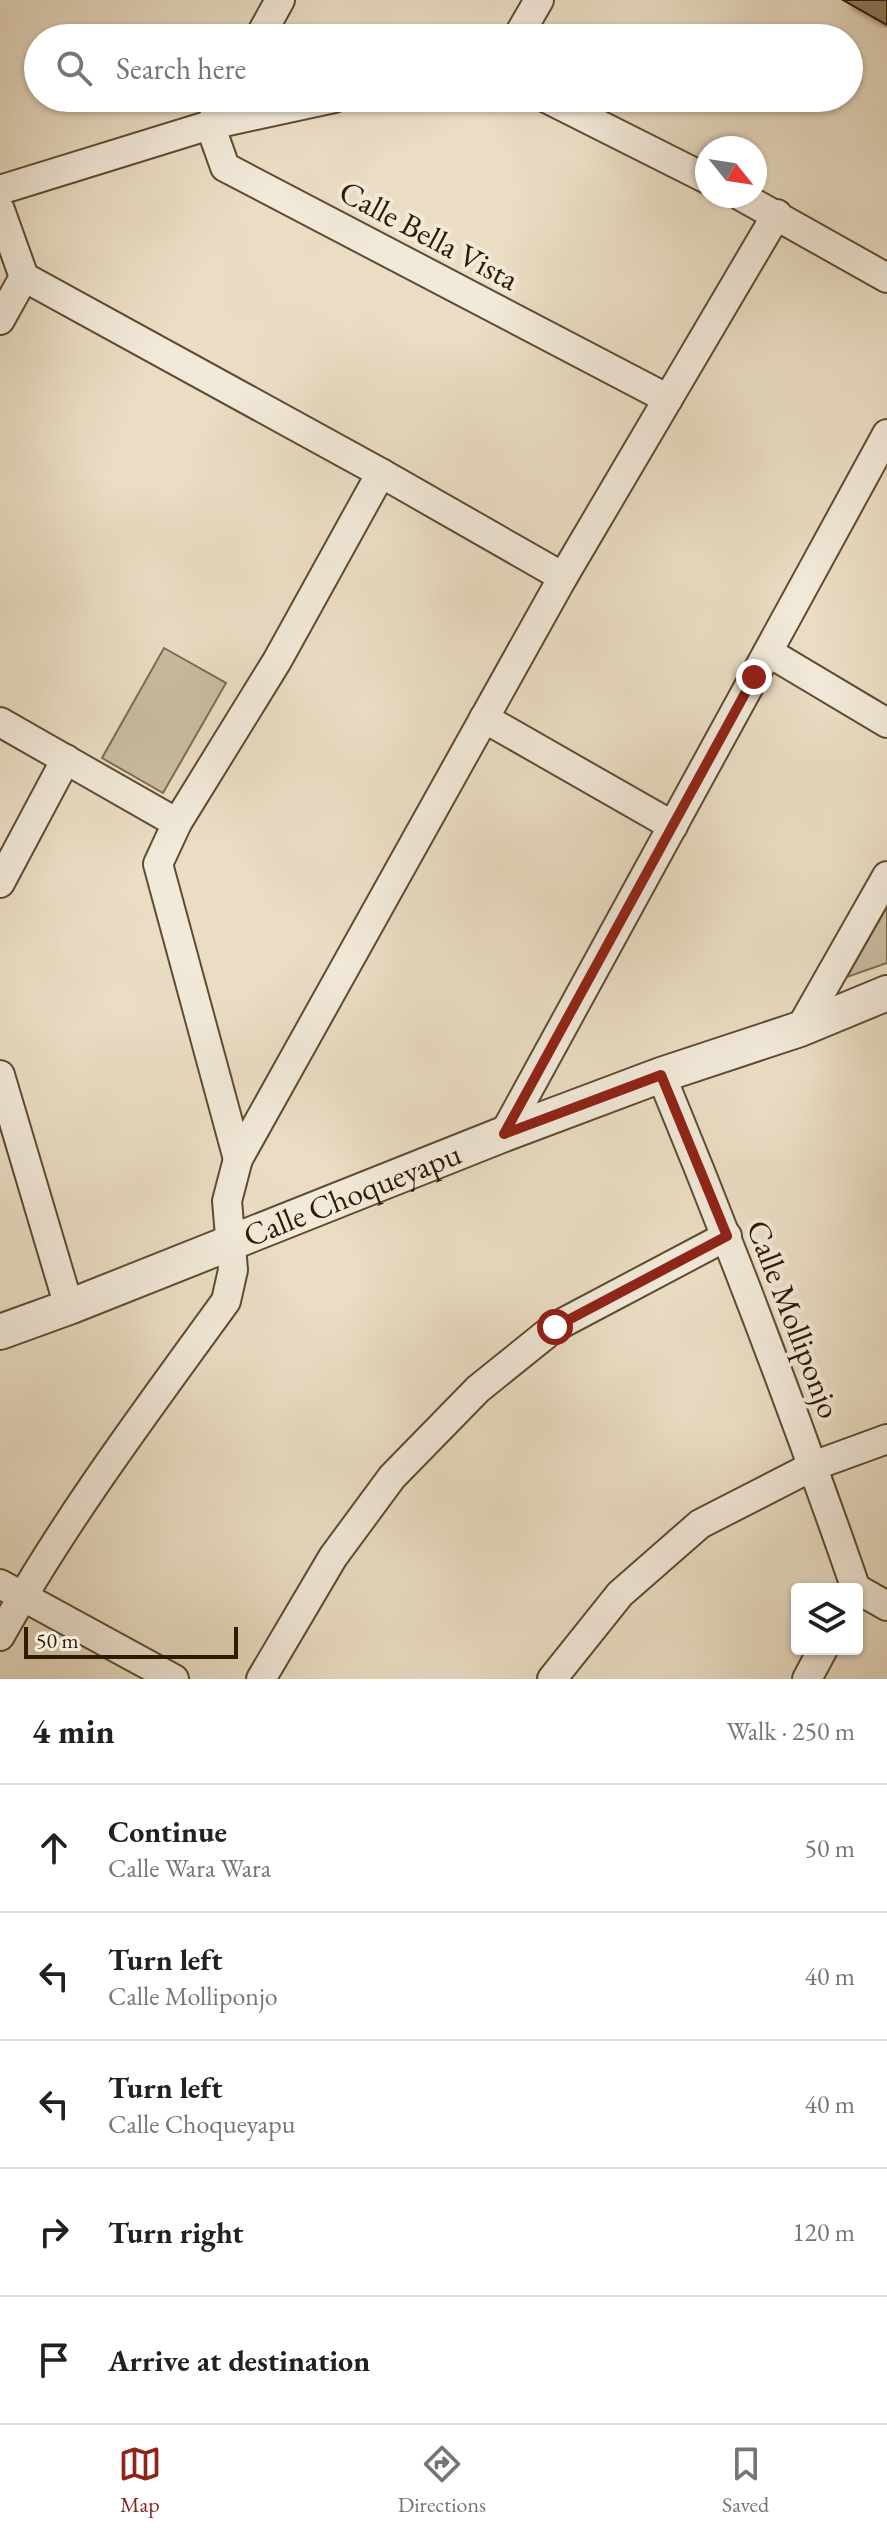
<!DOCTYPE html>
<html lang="en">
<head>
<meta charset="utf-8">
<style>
	:root { --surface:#fff; --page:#f6f6f6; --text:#202124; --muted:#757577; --line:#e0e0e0; --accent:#8f2418 }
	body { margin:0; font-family:"EB Garamond",serif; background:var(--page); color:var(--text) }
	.controls { position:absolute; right:24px; bottom:24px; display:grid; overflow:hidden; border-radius:8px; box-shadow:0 2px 6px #0004 }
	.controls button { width:72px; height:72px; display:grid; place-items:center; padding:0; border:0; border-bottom:2px solid var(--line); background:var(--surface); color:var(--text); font:40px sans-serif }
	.compass { position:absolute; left:695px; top:136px; width:72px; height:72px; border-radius:50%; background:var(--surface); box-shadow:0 2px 6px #0004; rotate:120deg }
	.scale { position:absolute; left:24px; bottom:20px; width:214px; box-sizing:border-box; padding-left:8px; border:4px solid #2f1b00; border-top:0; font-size:22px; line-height:28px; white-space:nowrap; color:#2f1b00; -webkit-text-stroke:6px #f1e9d9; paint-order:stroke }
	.stop { position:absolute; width:24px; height:24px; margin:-18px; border:6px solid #8f2418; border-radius:50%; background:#fff }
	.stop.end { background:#8f2418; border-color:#fff; box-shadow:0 2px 8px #0008 }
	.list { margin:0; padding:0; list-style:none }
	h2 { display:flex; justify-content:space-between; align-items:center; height:104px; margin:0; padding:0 32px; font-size:34px }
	h2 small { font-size:26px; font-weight:400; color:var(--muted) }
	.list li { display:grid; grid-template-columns:52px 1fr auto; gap:24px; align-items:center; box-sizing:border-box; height:128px; padding:0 32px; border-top:2px solid var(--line) }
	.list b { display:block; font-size:30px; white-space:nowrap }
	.list p { margin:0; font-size:26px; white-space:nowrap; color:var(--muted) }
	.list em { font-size:26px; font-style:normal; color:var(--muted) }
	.icon { flex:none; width:44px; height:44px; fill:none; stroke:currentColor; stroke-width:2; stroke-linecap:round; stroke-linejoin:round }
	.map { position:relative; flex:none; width:887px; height:1679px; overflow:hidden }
	.search { position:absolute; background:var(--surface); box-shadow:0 2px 6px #0004; left:24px; right:24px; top:24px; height:88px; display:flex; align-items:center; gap:20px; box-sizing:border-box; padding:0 28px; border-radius:44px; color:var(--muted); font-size:30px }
	.sheet { height:744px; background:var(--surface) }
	nav { display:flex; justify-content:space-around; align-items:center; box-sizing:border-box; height:112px; border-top:2px solid var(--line); background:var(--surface); font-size:22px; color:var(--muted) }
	nav a { display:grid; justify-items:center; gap:4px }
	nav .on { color:var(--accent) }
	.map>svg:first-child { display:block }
</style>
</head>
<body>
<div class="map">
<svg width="887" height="1679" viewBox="0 0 887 1679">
	<defs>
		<filter id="shadow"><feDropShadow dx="7" dy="7" stdDeviation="2" flood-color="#0004"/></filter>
	</defs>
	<rect width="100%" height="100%" fill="#eaddc4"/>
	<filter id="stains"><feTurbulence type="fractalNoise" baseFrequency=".0025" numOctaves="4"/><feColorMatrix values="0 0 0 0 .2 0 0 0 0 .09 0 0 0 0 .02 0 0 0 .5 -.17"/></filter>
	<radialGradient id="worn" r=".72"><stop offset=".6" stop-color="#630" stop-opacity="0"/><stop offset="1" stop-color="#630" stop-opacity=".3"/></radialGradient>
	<g fill="#cabca3" stroke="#7c6c52" stroke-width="2">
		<path d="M164,648L226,683L163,793L102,758Z"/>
		<path d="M887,907V963L847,977Z"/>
	</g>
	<path fill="#908066" stroke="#2f1b00" stroke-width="2" filter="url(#shadow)" d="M843,0H887V25Z"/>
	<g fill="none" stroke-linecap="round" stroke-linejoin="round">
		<defs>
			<g id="minor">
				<path d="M259,38L280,0"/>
				<path d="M517,38L539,0"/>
				<path d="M225,98L210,125L225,167L668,399"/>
				<path d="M546,98L707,179"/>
				<path d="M0,190L210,125L334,98"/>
				<path d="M741,196L887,278"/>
				<path d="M0,210L24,277L381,473L563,577"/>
				<path d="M0,320L24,277"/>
				<path d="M768,652L887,723"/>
				<path d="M484,718L673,826"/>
				<path d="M0,722L177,823"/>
				<path d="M0,883L66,759"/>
				<path d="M800,1029L887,876"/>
				<path d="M0,1075L69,1307"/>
				<path d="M661,1075C731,1245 796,1416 856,1589"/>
				<path d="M504,1134L887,434"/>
				<path d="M238,1159L158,864L177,823L277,661L381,473"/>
				<path d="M0,1584L174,1679"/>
				<path d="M857,1589L887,1606"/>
				<path d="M0,1636C65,1519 147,1410 226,1301L233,1270L227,1201L238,1159L563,577L777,214"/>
				<path d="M261,1679L333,1557L392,1477L478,1389L555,1327L727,1236"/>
				<path d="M552,1679L620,1594L700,1524L813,1466L887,1439"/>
				<path d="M807,1679L823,1649"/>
			</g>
			<g id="tertiary">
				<path id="s1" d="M0,1332L69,1307L504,1134L661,1075L800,1029L887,993"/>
			</g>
		</defs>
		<use href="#minor" stroke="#5e4c31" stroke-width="32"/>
		<use href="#tertiary" stroke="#5e4c31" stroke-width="38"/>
		<use href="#minor" stroke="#f1e9d9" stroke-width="28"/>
		<use href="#tertiary" stroke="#f1e9d9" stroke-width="34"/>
	</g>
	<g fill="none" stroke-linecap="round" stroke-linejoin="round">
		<path stroke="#8f2418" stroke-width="10" d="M555,1327L727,1236L661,1075L504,1134L754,677"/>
	</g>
	<g text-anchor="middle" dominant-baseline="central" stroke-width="8" stroke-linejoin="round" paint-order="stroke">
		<g font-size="32" fill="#2f1b00" stroke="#f1e9d9">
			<text transform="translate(429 235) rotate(28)">Calle Bella Vista</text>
			<text stroke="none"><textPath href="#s1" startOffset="378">Calle Choqueyapu</textPath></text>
			<text transform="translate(794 1319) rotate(69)">Calle Molliponjo</text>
		</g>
	</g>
	<rect width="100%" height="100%" filter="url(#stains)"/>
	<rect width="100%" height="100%" fill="url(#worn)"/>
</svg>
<div class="controls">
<button><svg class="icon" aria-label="layers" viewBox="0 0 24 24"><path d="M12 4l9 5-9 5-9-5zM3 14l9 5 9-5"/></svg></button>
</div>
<svg class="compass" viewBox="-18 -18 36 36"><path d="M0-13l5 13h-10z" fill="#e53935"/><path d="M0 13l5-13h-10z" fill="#757577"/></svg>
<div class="scale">50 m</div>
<div class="stop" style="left:555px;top:1327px"></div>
<div class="stop end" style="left:754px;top:677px"></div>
<div class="search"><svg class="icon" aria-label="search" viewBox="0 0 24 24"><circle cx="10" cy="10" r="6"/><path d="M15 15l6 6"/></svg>Search here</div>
</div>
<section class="sheet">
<h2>4 min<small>Walk · 250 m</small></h2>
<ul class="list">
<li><svg class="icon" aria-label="ahead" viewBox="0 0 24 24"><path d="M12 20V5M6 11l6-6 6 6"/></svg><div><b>Continue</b><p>Calle Wara Wara</p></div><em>50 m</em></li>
<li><svg class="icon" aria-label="left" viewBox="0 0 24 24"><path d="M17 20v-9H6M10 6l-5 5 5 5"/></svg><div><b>Turn left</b><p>Calle Molliponjo</p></div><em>40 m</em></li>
<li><svg class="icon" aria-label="left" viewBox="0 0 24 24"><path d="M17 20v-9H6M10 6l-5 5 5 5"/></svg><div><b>Turn left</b><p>Calle Choqueyapu</p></div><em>40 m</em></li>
<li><svg class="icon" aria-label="right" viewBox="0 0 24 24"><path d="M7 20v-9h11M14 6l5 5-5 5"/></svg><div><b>Turn right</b></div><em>120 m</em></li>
<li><svg class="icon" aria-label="arrive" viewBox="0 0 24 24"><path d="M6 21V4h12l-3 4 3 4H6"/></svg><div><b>Arrive at destination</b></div></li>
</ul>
</section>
<nav>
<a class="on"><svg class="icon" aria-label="map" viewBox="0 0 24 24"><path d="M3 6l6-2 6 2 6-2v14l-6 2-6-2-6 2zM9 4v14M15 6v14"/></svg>Map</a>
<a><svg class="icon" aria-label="directions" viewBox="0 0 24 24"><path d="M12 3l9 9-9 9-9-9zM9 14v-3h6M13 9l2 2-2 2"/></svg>Directions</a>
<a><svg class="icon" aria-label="saved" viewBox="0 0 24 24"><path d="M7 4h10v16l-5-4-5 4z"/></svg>Saved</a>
</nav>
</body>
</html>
